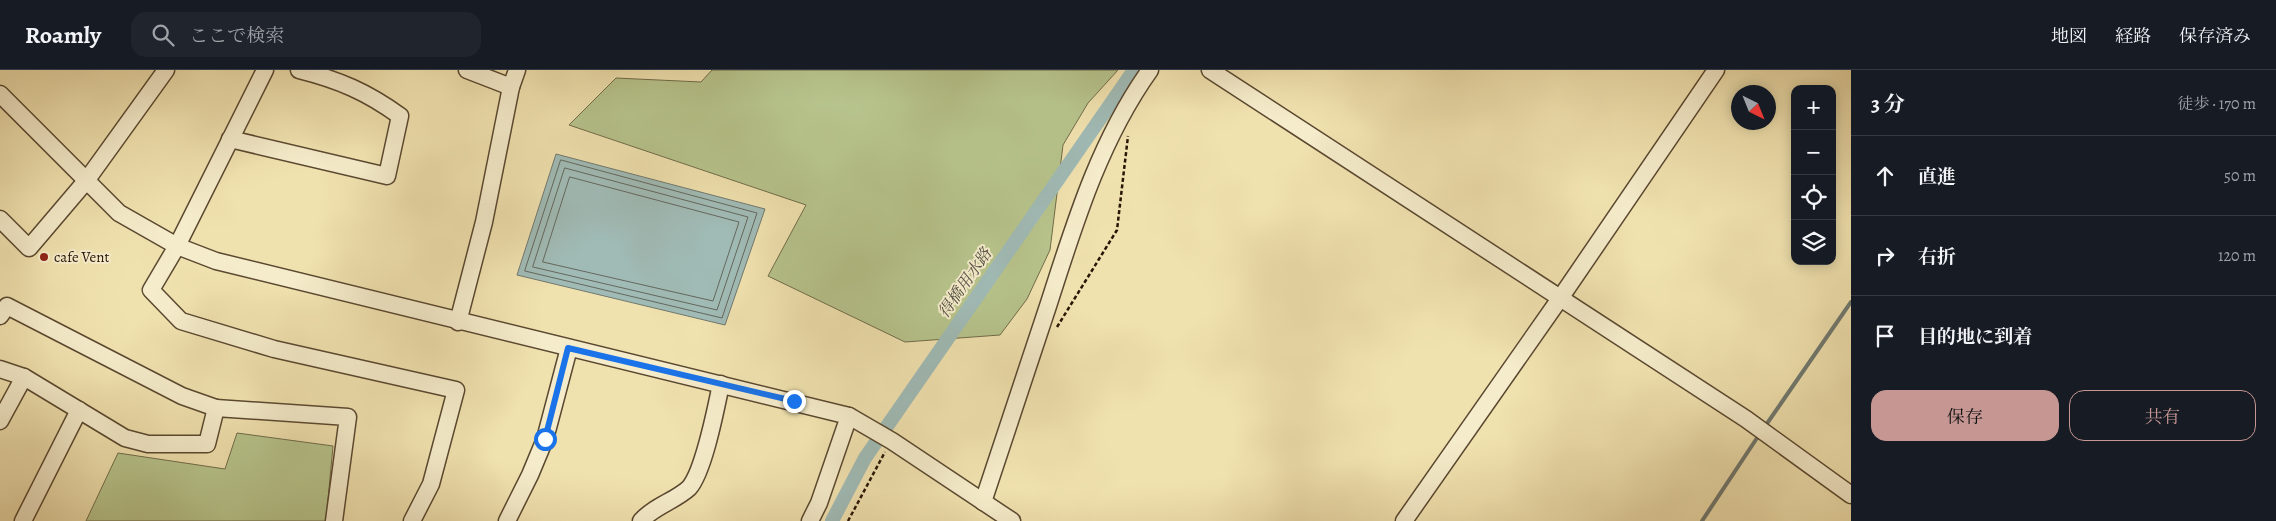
<!DOCTYPE html>
<html lang="ja">
<head>
<meta charset="utf-8">
<style>
	:root { --surface:#171b24; --page:#20242c; --text:#f1f3f6; --muted:#9ea1a6; --line:#363941; --accent:#c59692 }
	body { margin:0; font-family:Alegreya,"Noto Serif JP",serif; background:var(--page); color:var(--text) }
	.controls { position:absolute; right:15px; top:15px; display:grid; overflow:hidden; border-radius:10px; box-shadow:0 2px 12px #0003 }
	.controls button { width:45px; height:45px; display:grid; place-items:center; padding:0; border:0; border-bottom:1px solid var(--line); background:var(--surface); color:var(--text); font:25px sans-serif }
	.compass { position:absolute; left:1731px; top:15px; width:45px; height:45px; border-radius:50%; background:var(--surface); box-shadow:0 2px 12px #0003; rotate:137deg }
	.stop { position:absolute; width:15px; height:15px; margin:-11px; border:4px solid #1a73e8; border-radius:50%; background:#fff }
	.stop.end { background:#1a73e8; border-color:#fff; box-shadow:0 1px 5px #0008 }
	.list { margin:0; padding:0; list-style:none }
	h2 { display:flex; justify-content:space-between; align-items:center; height:65px; margin:0; padding:0 20px; font-size:21px }
	h2 small { font-size:16px; font-weight:400; color:var(--muted) }
	.list li { display:grid; grid-template-columns:32px 1fr auto; gap:15px; align-items:center; box-sizing:border-box; height:80px; padding:0 20px; border-top:1px solid var(--line) }
	.list b { display:block; font-size:19px; white-space:nowrap }
	.list em { font-size:16px; font-style:normal; color:var(--muted) }
	.actions { display:flex; gap:10px; padding:15px 20px }
	.actions a { flex:1; padding:11px 0; border:1px solid var(--accent); border-radius:15px; text-align:center; font-size:18px; color:var(--accent) }
	.actions .main { background:var(--accent); color:#111 }
	.icon { flex:none; width:28px; height:28px; fill:none; stroke:currentColor; stroke-width:2; stroke-linecap:round; stroke-linejoin:round }
	.map { position:relative; flex:none; width:1851px; height:451px; overflow:hidden }
	header { display:flex; align-items:center; gap:30px; box-sizing:border-box; height:70px; padding:0 25px; background:var(--surface); border-bottom:1px solid var(--line) }
	header strong { font-size:24px }
	nav { display:flex; gap:28px; margin-inline-start:auto; font-size:18px }
	.search { width:350px; height:45px; background:var(--page); display:flex; align-items:center; gap:12px; box-sizing:border-box; padding:0 18px; border-radius:15px; color:var(--muted); font-size:19px }
	main { display:flex }
	aside { flex:1; background:var(--surface) }
	.map>svg:first-child { display:block }
</style>
</head>
<body>
<header>
<strong>Roamly</strong>
<div class="search"><svg class="icon" aria-label="search" viewBox="0 0 24 24"><circle cx="10" cy="10" r="6"/><path d="M15 15l6 6"/></svg>ここで検索</div>
<nav><a>地図</a><a>経路</a><a>保存済み</a></nav>
</header>
<main>
<div class="map">
<svg width="1851" height="451" viewBox="0 0 1851 451">
	<rect width="100%" height="100%" fill="#f0e2af"/>
	<filter id="stains"><feTurbulence type="fractalNoise" baseFrequency=".004" numOctaves="4"/><feColorMatrix values="0 0 0 0 .2 0 0 0 0 .09 0 0 0 0 .02 0 0 0 .5 -.17"/></filter>
	<radialGradient id="worn" r=".72"><stop offset=".6" stop-color="#630" stop-opacity="0"/><stop offset="1" stop-color="#630" stop-opacity=".3"/></radialGradient>
	<g fill="#b7c48c" stroke="#706c49">
		<path d="M712,0H1118L1088,33L1063,75L1050,180L1027,229L1000,265L905,272L768,206L806,135L569,55L616,8L701,12Z"/>
		<path d="M237,363L333,376L326,451H86L118,383L225,399Z"/>
	</g>
	<path fill="#a0bbb6" stroke="#707970" d="M556,84L765,139L725,255L517,205Z"/>
	<g fill="none" stroke-linecap="round" stroke-linejoin="round">
		<g stroke="#64685e" stroke-width="1">
			<path d="M561,90L757,143L722,248L525,201Z"/>
			<path d="M565,98L748,147L717,240L533,197Z"/>
			<path d="M570,107L739,152L713,231L543,192Z"/>
		</g>
		<g stroke="#707970" stroke-width="4">
			<path d="M1766,355L1851,232"/>
			<path d="M1702,451L1757,368"/>
		</g>
		<path stroke="#a0bbb6" stroke-width="14" d="M832,451L865,388L1134,0"/>
		<defs>
			<g id="minor">
				<path d="M265,0L177,176L151,220L181,251L274,279L456,320L431,414L412,451"/>
				<path d="M467,0L511,17"/>
				<path d="M1210,0L1746,349L1851,425"/>
				<path d="M0,24L119,143L177,176L216,191L849,346L892,371L1012,451"/>
				<path d="M230,69L387,106L400,46C367,22 339,10 299,0"/>
				<path d="M0,149L29,178L86,111L166,0"/>
				<path d="M0,246L7,236L182,326L216,338"/>
				<path d="M458,252L484,152L511,17L517,0"/>
				<path d="M0,299L24,307L125,368L148,374H207L216,338L348,347L334,451"/>
				<path d="M0,351L24,307"/>
				<path d="M983,432C1005,366 1027,299 1049,233C1075,152 1100,70 1150,0"/>
				<path d="M23,451L79,340"/>
				<path d="M507,451L530,405L545,369L569,278"/>
				<path d="M641,451C654,436 675,431 689,418C704,401 716,338 721,314"/>
				<path d="M810,451L819,433L849,346"/>
				<path d="M1404,451L1561,227L1716,0"/>
			</g>
		</defs>
		<use href="#minor" stroke="#5a4830" stroke-width="19"/>
		<g stroke="#281506" stroke-width="2.5" stroke-dasharray="4 2.5" stroke-linecap="butt">
			<path d="M1057,257L1117,160L1128,66"/>
			<path d="M848,451L885,382"/>
		</g>
		<use href="#minor" stroke="#f5eccb" stroke-width="16"/>
	</g>
	<g fill="none" stroke-linecap="round" stroke-linejoin="round">
		<path stroke="#1a73e8" stroke-width="6" d="M545,369L568,278L794,331"/>
	</g>
	<circle fill="#8f2418" stroke="#f5eccb" stroke-width="2" cx="44" cy="187" r="5"/>
	<g text-anchor="middle" dominant-baseline="central" stroke-width="4" stroke-linejoin="round" paint-order="stroke">
		<g font-size="15" fill="#281506" stroke="#f5eccb" text-anchor="start">
			<text x="54" y="187">cafe Vent</text>
		</g>
		<g font-size="16" font-style="italic" fill="#524f44" stroke="#f5eccb">
			<text transform="translate(965 213) rotate(-55)">得橋用水路</text>
		</g>
	</g>
	<rect width="100%" height="100%" filter="url(#stains)"/>
	<rect width="100%" height="100%" fill="url(#worn)"/>
</svg>
<div class="controls">
<button>+</button>
<button>−</button>
<button><svg class="icon" aria-label="locate" viewBox="0 0 24 24"><circle cx="12" cy="12" r="6"/><path d="M12 2v4M12 18v4M2 12h4M18 12h4"/></svg></button>
<button><svg class="icon" aria-label="layers" viewBox="0 0 24 24"><path d="M12 4l9 5-9 5-9-5zM3 14l9 5 9-5"/></svg></button>
</div>
<svg class="compass" viewBox="-18 -18 36 36"><path d="M0-13l5 13h-10z" fill="#e53935"/><path d="M0 13l5-13h-10z" fill="#9ea1a6"/></svg>
<div class="stop" style="left:545px;top:369px"></div>
<div class="stop end" style="left:794px;top:331px"></div>
</div>
<aside>
<h2>3 分<small>徒歩 · 170 m</small></h2>
<ul class="list">
<li><svg class="icon" aria-label="ahead" viewBox="0 0 24 24"><path d="M12 20V5M6 11l6-6 6 6"/></svg><div><b>直進</b></div><em>50 m</em></li>
<li><svg class="icon" aria-label="right" viewBox="0 0 24 24"><path d="M7 20v-9h11M14 6l5 5-5 5"/></svg><div><b>右折</b></div><em>120 m</em></li>
<li><svg class="icon" aria-label="arrive" viewBox="0 0 24 24"><path d="M6 21V4h12l-3 4 3 4H6"/></svg><div><b>目的地に到着</b></div></li>
</ul>
<div class="actions"><a class="main">保存</a><a>共有</a></div>
</aside>
</main>
</body>
</html>
